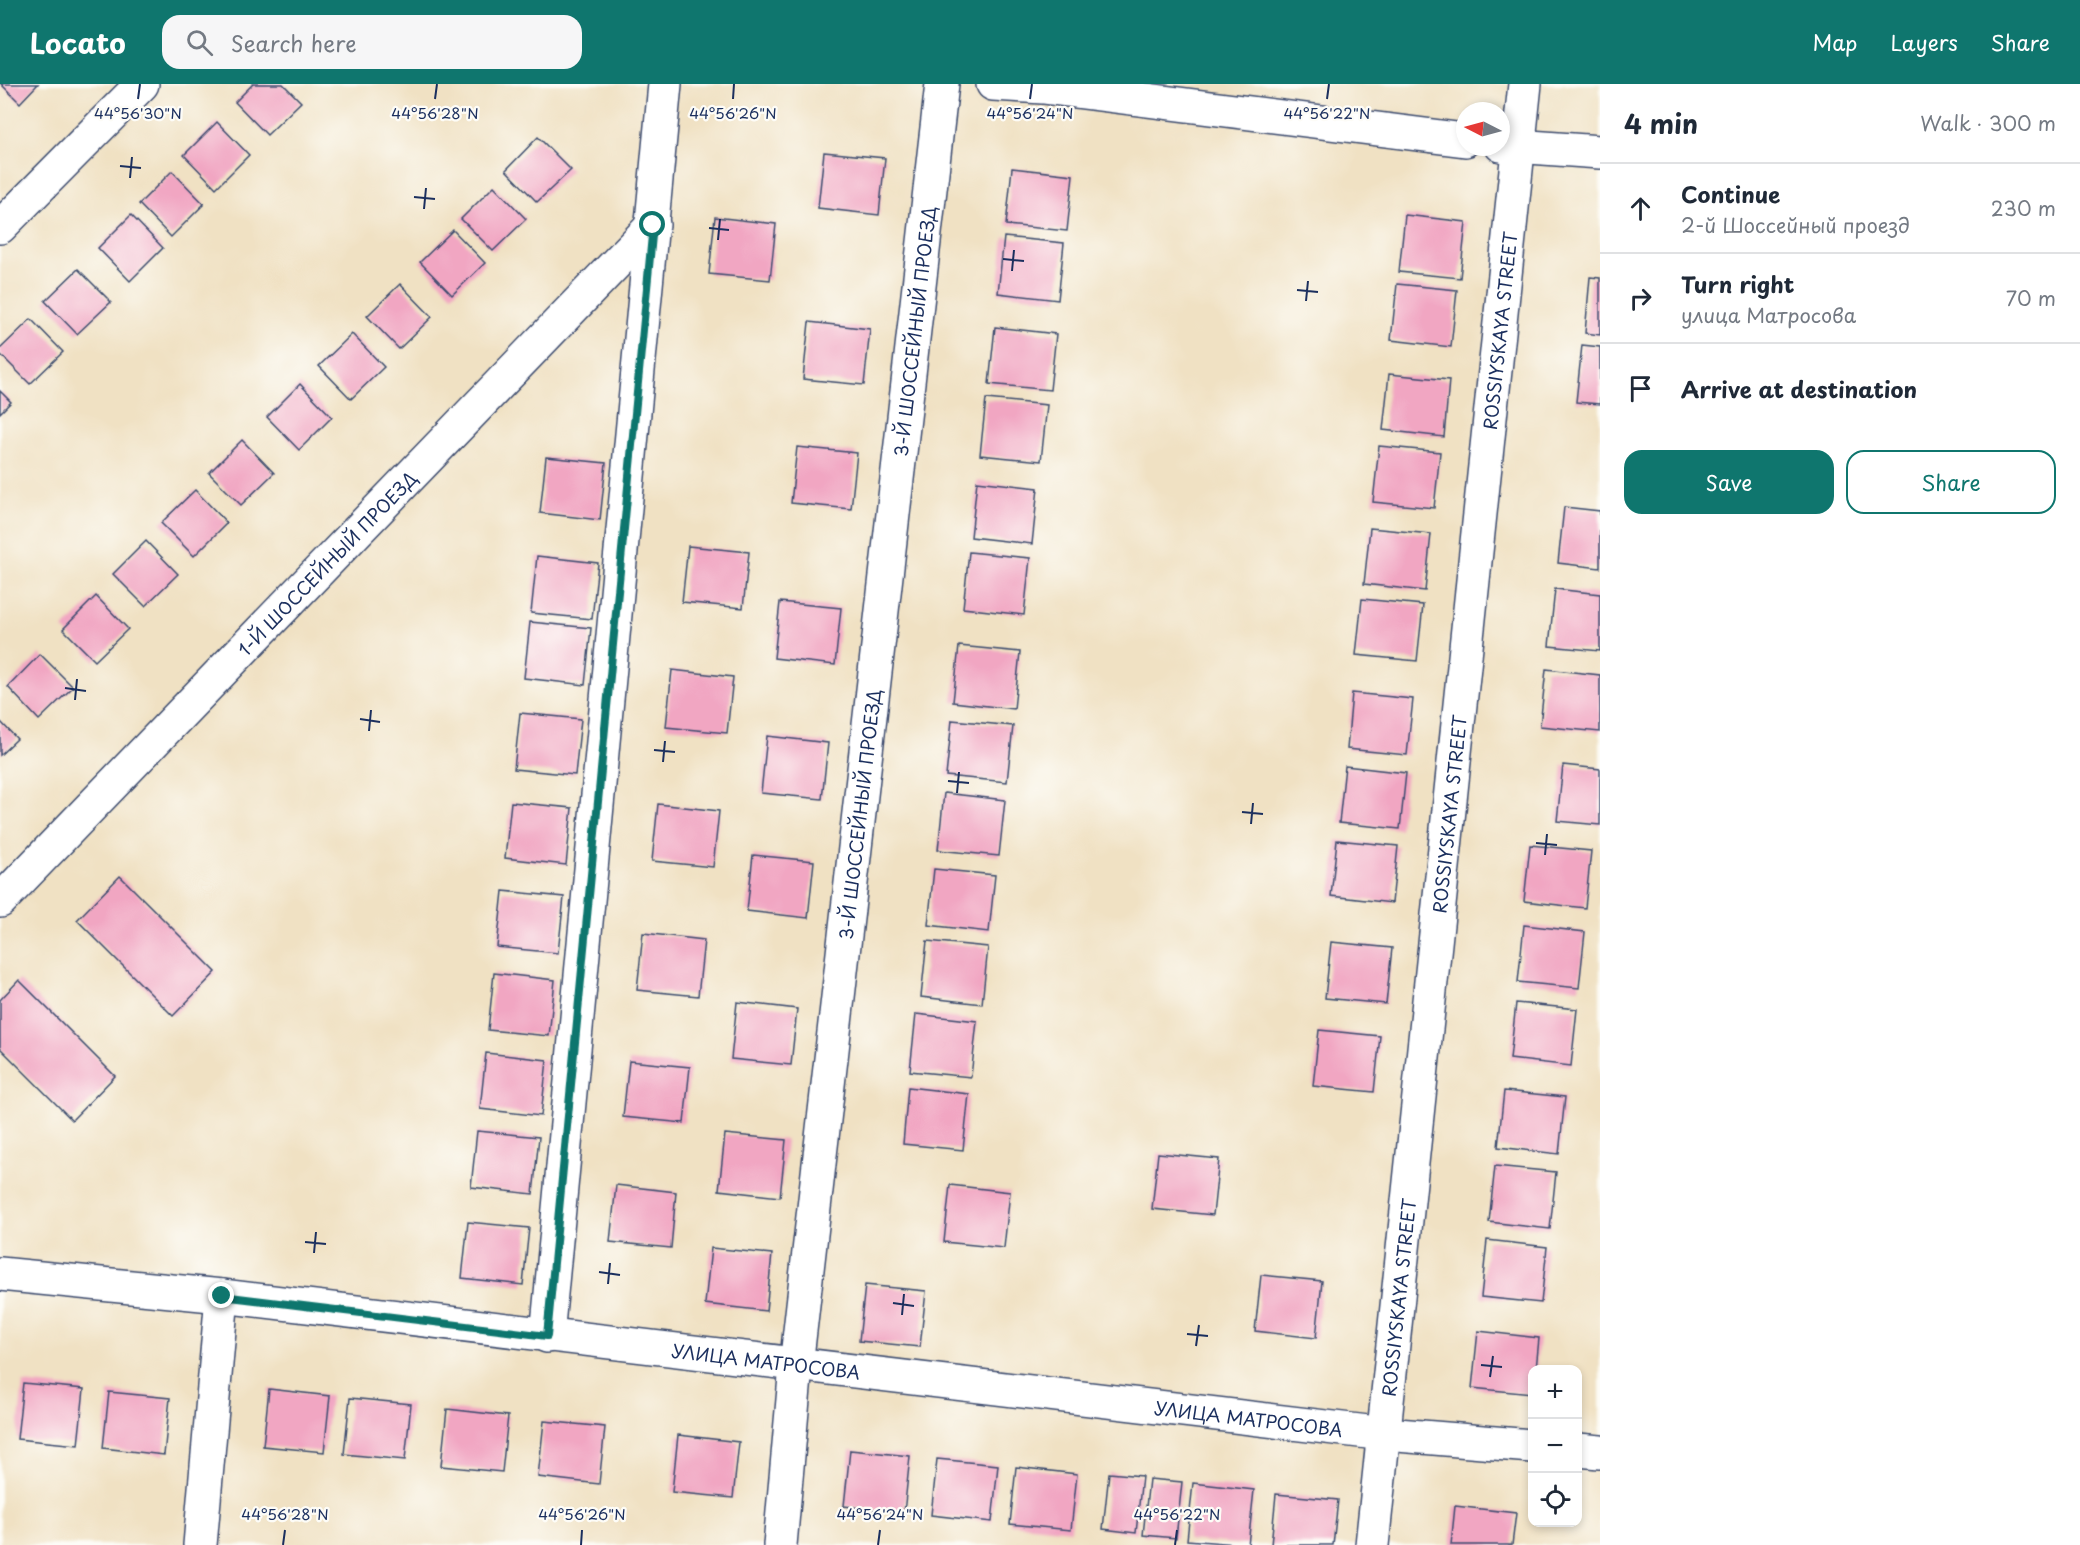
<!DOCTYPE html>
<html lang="en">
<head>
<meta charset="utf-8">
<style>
	:root { --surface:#fff; --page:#f6f6f7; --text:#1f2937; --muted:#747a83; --line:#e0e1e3; --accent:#0f766e }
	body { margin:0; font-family:"Playpen Sans",sans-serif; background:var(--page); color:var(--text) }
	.controls { position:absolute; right:18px; bottom:18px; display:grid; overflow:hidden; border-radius:12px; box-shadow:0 3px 9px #0003 }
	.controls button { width:54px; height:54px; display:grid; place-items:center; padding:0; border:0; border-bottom:2px solid var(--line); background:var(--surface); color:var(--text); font:30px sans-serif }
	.compass { position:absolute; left:1456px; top:18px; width:54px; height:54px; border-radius:50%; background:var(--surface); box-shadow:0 3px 9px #0003; rotate:276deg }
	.stop { position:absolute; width:18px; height:18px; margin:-14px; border:4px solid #0f766e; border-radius:50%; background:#fff }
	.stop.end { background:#0f766e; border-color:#fff; box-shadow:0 2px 6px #0008 }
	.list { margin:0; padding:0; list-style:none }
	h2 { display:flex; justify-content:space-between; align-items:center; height:78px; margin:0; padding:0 24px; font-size:26px }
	h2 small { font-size:20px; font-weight:400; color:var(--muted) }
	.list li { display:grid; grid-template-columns:39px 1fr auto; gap:18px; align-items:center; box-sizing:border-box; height:90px; padding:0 24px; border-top:2px solid var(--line) }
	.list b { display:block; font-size:22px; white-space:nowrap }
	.list p { margin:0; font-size:20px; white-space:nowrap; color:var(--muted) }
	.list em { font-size:20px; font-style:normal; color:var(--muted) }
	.actions { display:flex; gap:12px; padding:18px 24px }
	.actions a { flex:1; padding:14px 0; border:2px solid var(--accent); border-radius:18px; text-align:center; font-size:21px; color:var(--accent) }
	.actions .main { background:var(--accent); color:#fff }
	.icon { flex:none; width:33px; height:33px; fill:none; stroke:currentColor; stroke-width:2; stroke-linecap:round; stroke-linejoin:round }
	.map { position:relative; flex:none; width:1600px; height:1461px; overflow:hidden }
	header { display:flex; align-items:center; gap:36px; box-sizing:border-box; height:84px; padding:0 30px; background:var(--accent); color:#fff }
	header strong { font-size:28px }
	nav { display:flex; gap:33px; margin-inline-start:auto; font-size:21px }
	.search { width:420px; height:54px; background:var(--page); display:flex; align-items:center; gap:15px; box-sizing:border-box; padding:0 21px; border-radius:18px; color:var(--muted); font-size:22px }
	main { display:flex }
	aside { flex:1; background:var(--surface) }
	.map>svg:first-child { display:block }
</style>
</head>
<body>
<header>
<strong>Locato</strong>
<div class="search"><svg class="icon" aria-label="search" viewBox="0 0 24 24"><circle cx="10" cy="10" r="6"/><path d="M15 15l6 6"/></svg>Search here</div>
<nav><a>Map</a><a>Layers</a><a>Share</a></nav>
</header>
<main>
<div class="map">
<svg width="1600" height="1461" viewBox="0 0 1600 1461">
	<rect width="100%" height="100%" fill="#fdfcf7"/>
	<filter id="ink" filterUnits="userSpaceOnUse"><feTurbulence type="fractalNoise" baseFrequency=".0167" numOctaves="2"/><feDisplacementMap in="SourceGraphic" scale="12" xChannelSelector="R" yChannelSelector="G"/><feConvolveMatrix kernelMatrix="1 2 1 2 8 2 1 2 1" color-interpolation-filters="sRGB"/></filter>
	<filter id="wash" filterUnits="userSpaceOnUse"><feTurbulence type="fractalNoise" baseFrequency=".008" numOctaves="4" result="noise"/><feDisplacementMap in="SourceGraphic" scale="24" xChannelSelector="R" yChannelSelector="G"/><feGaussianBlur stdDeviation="1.35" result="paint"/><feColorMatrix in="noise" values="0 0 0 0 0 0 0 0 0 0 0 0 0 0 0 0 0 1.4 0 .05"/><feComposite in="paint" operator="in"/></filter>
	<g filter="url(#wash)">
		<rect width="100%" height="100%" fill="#f0e1c3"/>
		<g id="blocks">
			<g fill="#f1a6c2">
				<path d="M1,0H38L20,19Z"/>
				<path d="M253,0H283L301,18L267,51L235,18Z"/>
				<path d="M217,38L249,71L216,104L184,71Z"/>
				<path d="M538,53L571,86L537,118L506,86Z"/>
				<path d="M824,68L885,74L879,131L818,124Z"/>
				<path d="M1012,84L1073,91L1067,147L1006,141Z"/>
				<path d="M172,87L204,120L171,153L139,120Z"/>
				<path d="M494,102L526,135L493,167L461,135Z"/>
				<path d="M131,131L163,164L130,197L98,164Z"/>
				<path d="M1405,131L1466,138L1460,194L1399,188Z"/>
				<path d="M715,133L776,140L770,196L709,190Z"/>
				<path d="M453,146L485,179L452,211L420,178Z"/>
				<path d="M1004,153L1064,159L1058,216L998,209Z"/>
				<path d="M78,185L111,218L77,250L45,217Z"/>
				<path d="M1590,193L1600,194V251L1585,249Z"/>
				<path d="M400,200L432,233L399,265L367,232Z"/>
				<path d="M1397,200L1457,206L1451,263L1391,256Z"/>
				<path d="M31,235L63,268L30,300L0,270V265Z"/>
				<path d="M809,238L870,245L864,301L803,295Z"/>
				<path d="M995,243L1056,250L1050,306L989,300Z"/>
				<path d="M352,250L384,283L351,315L319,282Z"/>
				<path d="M1582,261L1600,263V320L1576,318Z"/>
				<path d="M1389,290L1449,296L1444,353L1383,346Z"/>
				<path d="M300,300L332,333L299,366L267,333Z"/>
				<path d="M0,307L11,318L0,329Z"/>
				<path d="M986,315L1047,321L1041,377L980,371Z"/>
				<path d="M242,356L274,389L241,421L209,389Z"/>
				<path d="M1379,362L1440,368L1434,424L1373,418Z"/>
				<path d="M797,363L857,369L851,425L791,419Z"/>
				<path d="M546,373L606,379L600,436L540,429Z"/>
				<path d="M977,397L1038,404L1032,460L971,453Z"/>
				<path d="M195,406L227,439L194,472L161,439Z"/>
				<path d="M1564,423L1600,427V484L1558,479Z"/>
				<path d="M1370,444L1431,450L1425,507L1364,500Z"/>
				<path d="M146,457L178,490L145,522L113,490Z"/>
				<path d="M688,462L749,468L743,524L682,518Z"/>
				<path d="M969,468L1030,474L1024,531L963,524Z"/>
				<path d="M537,472L598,479L592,535L531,529Z"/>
				<path d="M1555,505L1600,510V567L1549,562Z"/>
				<path d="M96,512L128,545L95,577L63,545Z"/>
				<path d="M1362,515L1423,521L1417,577L1356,571Z"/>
				<path d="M780,518L841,524L835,581L774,574Z"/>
				<path d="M530,538L591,544L585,601L524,594Z"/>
				<path d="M959,562L1020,568L1014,625L953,618Z"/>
				<path d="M40,570L73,603L39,636L8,603Z"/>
				<path d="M1546,585L1600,591V648L1540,642Z"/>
				<path d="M672,586L733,593L727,649L666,643Z"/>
				<path d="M1352,609L1413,615L1407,671L1347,665Z"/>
				<path d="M520,629L581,635L575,691L514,685Z"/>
				<path d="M952,636L1013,642L1007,698L946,692Z"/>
				<path d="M0,637L17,655L0,671Z"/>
				<path d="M767,652L828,659L822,715L761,709Z"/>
				<path d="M1563,681L1600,685V741L1557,737Z"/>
				<path d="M1345,682L1406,689L1400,745L1339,739Z"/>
				<path d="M944,709L1005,716L999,772L938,766Z"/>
				<path d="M511,718L572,724L566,781L505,774Z"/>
				<path d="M658,720L719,727L713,783L652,777Z"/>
				<path d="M1337,756L1398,762L1392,819L1331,812Z"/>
				<path d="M1530,761L1591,767L1585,824L1524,817Z"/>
				<path d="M753,771L814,777L808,834L747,827Z"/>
				<path d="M934,785L995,791L989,848L928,841Z"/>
				<path d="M120,792L216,888L173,932L77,836Z"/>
				<path d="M503,807L564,813L558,869L497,863Z"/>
				<path d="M1524,841L1585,848L1579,904L1518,898Z"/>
				<path d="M643,849L704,856L698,912L637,906Z"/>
				<path d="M927,857L988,863L982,920L921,913Z"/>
				<path d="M1331,858L1392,864L1386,920L1325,914Z"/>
				<path d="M494,889L555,896L549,952L488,946Z"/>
				<path d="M19,896L115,992L72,1036L0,964V916Z"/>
				<path d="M737,918L797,925L791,981L731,975Z"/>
				<path d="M1516,919L1577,925L1571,982L1510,975Z"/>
				<path d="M916,930L977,937L971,993L910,987Z"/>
				<path d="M1319,946L1380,952L1374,1008L1313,1002Z"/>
				<path d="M486,969L547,976L541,1032L480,1025Z"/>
				<path d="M629,977L690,983L684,1039L623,1033Z"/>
				<path d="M908,1003L969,1010L963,1066L903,1060Z"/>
				<path d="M1504,1007L1565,1013L1559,1070L1498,1063Z"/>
				<path d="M477,1047L539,1053L533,1110L471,1103Z"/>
				<path d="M725,1050L786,1056L780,1113L719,1106Z"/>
				<path d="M1158,1069L1219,1075L1213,1131L1152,1125Z"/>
				<path d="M1495,1082L1556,1088L1550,1145L1489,1138Z"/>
				<path d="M616,1101L676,1108L671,1164L610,1158Z"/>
				<path d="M950,1101L1010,1108L1004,1164L944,1158Z"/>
				<path d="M468,1138L529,1144L523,1201L462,1194Z"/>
				<path d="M1487,1156L1547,1163L1541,1219L1481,1213Z"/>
				<path d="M711,1164L772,1170L766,1227L705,1220Z"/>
				<path d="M1261,1191L1322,1197L1316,1254L1255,1247Z"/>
				<path d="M865,1201L926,1207L920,1263L859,1257Z"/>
				<path d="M1478,1247L1539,1254L1536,1286H1532V1310L1472,1304Z"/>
				<path d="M23,1299L84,1305L78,1361L17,1355Z"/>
				<path d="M269,1305L330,1312L324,1368L263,1362Z"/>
				<path d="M109,1308L170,1314L164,1371L103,1364Z"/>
				<path d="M350,1314L411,1320L405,1376L344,1370Z"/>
				<path d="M447,1325L508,1332L502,1388L441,1382Z"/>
				<path d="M544,1337L605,1343L599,1400L538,1393Z"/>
				<path d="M678,1351L739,1358L733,1414L672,1408Z"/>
				<path d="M850,1366L910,1372L904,1429L844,1422Z"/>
				<path d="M937,1375L998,1381L992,1438L931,1431Z"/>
				<path d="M1016,1383L1077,1390L1071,1446L1010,1440Z"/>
				<path d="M1109,1389L1142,1392L1136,1449L1103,1445Z"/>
				<path d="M1149,1395L1182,1398L1176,1454L1143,1451Z"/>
				<path d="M1193,1399L1254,1406L1248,1461L1187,1456Z"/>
				<path d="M1276,1410L1338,1416L1333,1461H1271Z"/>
				<path d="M1455,1422L1516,1429L1512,1461H1451Z"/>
			</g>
		</g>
	</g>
	<g filter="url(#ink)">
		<use href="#blocks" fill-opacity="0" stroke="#3b4a6d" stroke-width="1.5"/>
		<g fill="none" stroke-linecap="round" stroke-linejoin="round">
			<defs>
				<g id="minor">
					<path d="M993,0L1043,3L1465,56"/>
					<path d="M1501,61L1600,68"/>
					<path d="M0,143L142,0"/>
					<path id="s1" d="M0,817L653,141"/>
					<path id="s2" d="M0,1190L222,1212L1385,1350L1532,1362"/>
					<path d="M547,1252L665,0"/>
					<path d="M1578,1366L1600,1368"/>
					<path d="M200,1461L222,1212"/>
					<path id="s3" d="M780,1461L796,1282L942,0"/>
					<path id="s4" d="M1372,1461L1525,0"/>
				</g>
			</defs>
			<use href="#minor" stroke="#3b4a6d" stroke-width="36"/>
			<use href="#minor" stroke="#fff" stroke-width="33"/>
		</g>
	</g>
	<g fill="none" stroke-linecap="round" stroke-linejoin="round" filter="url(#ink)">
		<path stroke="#0f766e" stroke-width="8" d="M222,1212L547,1252L653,141"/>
	</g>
	<path fill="none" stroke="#1b2f5e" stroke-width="2" d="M138,15L140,0M435,15L437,0M733,15L734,0M1030,15L1032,0M1327,15L1329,0M120,82L141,84M130,94L132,73M414,113L435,115M424,125L426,104M709,144L729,146M718,156L720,135M1003,175L1024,177M1012,187L1014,166M1297,206L1318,208M1306,217L1308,197M65,604L86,607M75,616L77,595M360,635L380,638M369,647L371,626M654,666L675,668M663,678L665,657M948,697L969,699M957,709L959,688M1242,728L1263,730M1251,740L1253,719M1536,759L1557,761M1545,771L1547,750M305,1158L326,1160M314,1169L316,1148M599,1188L620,1191M608,1200L610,1179M893,1219L914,1222M902,1231L904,1210M1187,1250L1208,1252M1196,1262L1199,1241M1481,1281L1502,1283M1490,1293L1493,1272M283,1461L285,1446M581,1461L582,1446M878,1461L880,1446M1175,1461L1177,1446"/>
	<g text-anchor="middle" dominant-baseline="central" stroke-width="4.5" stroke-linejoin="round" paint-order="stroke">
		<g font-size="18" fill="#1b2f5e" stroke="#fdfcf7">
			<text stroke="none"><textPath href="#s3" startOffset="1221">3-Й ШОССЕЙНЫЙ ПРОЕЗД</textPath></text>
			<text stroke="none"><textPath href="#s4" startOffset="1221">ROSSIYSKAYA STREET</textPath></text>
			<text stroke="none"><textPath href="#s1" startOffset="470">1-Й ШОССЕЙНЫЙ ПРОЕЗД</textPath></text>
			<text stroke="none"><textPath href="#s3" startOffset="735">3-Й ШОССЕЙНЫЙ ПРОЕЗД</textPath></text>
			<text stroke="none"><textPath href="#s4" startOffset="735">ROSSIYSKAYA STREET</textPath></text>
			<text stroke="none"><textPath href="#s4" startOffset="249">ROSSIYSKAYA STREET</textPath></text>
			<text stroke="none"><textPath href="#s2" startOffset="771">УЛИЦА МАТРОСОВА</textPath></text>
			<text stroke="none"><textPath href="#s2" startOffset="1257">УЛИЦА МАТРОСОВА</textPath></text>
		</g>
	</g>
	<g font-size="15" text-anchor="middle" fill="#1b2f5e" stroke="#fdfcf7" stroke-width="4.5" stroke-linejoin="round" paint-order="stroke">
		<text x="138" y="35">44°56'30"N</text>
		<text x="435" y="35">44°56'28"N</text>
		<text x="733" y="35">44°56'26"N</text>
		<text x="1030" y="35">44°56'24"N</text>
		<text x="1327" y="35">44°56'22"N</text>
		<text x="285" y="1436">44°56'28"N</text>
		<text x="582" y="1436">44°56'26"N</text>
		<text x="880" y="1436">44°56'24"N</text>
		<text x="1177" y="1436">44°56'22"N</text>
	</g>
</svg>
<div class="controls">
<button>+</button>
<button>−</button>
<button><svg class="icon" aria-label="locate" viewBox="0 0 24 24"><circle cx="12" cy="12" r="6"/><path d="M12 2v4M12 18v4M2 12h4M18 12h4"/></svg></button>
</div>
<svg class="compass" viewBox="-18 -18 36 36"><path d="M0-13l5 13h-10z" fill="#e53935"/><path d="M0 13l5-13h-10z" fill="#747a83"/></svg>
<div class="stop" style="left:653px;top:141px"></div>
<div class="stop end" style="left:222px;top:1212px"></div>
</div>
<aside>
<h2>4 min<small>Walk · 300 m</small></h2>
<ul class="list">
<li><svg class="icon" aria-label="ahead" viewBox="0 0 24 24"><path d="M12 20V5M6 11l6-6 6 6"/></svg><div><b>Continue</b><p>2-й Шоссейный проезд</p></div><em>230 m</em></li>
<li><svg class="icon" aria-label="right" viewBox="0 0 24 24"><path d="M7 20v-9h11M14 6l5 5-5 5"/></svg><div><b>Turn right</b><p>улица Матросова</p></div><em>70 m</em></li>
<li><svg class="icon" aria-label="arrive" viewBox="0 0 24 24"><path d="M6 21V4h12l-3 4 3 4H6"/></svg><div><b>Arrive at destination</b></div></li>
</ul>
<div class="actions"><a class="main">Save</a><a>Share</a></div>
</aside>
</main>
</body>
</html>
